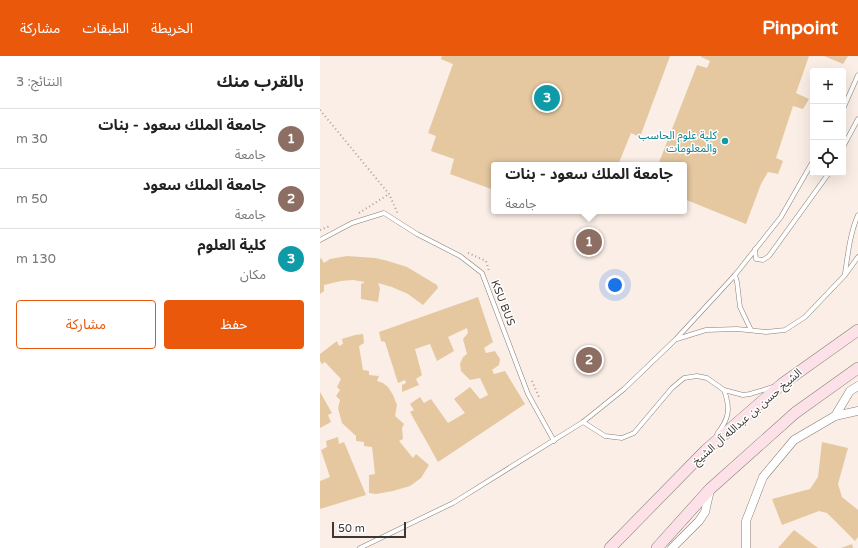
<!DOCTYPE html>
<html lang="ar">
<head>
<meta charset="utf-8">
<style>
	:root { --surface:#fff; --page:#f2f2f2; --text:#222; --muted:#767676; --line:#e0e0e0; --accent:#ea580c }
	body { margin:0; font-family:"Varela Round","Noto Sans Arabic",sans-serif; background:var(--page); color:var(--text); direction:rtl }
	.controls { position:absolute; right:12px; top:12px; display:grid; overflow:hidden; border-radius:4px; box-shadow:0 4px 16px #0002 }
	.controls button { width:36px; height:36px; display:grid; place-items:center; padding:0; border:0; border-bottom:1px solid var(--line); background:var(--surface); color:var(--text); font:20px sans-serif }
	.scale { position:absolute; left:12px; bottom:10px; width:74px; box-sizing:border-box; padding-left:4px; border:2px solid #3c3734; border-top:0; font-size:11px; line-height:14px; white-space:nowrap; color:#3c3734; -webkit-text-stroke:3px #fff; paint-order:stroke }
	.you { position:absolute; left:295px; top:229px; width:14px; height:14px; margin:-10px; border:3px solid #fff; border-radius:50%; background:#1a73e8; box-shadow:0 0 0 6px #1a73e833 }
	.badge { display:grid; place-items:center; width:26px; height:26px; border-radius:50%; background:var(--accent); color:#fff; font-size:13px; font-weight:700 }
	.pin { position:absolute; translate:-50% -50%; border:2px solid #fff; box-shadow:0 1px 4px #0006 }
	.popup { position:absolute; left:171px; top:106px; width:196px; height:52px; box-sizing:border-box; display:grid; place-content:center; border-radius:4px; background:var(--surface); filter:drop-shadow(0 1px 3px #0005); font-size:13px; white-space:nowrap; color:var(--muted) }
	.popup b { font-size:15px; color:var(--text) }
	.popup::after { content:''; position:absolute; left:50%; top:100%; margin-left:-8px; border:8px solid transparent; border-top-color:var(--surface) }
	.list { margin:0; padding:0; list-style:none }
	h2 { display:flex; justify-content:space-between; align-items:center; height:52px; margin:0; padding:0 16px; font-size:17px }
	h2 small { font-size:13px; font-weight:400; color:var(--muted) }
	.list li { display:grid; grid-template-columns:26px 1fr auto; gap:12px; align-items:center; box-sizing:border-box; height:60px; padding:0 16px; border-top:1px solid var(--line) }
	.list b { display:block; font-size:15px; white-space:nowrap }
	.list p { margin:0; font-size:13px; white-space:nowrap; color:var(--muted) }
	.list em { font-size:13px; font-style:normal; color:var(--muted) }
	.actions { display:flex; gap:8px; padding:12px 16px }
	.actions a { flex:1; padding:9px 0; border:1px solid var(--accent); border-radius:4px; text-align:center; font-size:14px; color:var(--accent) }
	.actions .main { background:var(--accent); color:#fff }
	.icon { flex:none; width:22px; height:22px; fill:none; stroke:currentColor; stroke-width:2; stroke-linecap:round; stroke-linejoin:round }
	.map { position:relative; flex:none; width:538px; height:492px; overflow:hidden; direction:ltr }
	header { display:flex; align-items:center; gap:24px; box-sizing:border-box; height:56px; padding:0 20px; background:var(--accent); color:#fff }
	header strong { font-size:19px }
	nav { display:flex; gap:22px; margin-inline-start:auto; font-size:14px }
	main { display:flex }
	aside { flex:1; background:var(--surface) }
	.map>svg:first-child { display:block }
</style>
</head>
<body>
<header>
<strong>Pinpoint</strong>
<nav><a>الخريطة</a><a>الطبقات</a><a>مشاركة</a></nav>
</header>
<main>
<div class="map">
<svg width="538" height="492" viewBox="0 0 538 492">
	<rect width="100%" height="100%" fill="#faeee6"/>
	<g fill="#e5c8a0">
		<path d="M122,0H350L320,81L311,77L298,109H174V134L130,118L134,103L111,95L116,80L108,77L133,8L121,3Z"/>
		<path d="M381,0H489L476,37L489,43L483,53L473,50L456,102L463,105L458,118L448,116L441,128L426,168L364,143V109H338L377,9L387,12L390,5L381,1Z"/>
		<path d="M504,0H528L523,8Z"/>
		<path d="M27,200L55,202L68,205L87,211L117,229L118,232L103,249L88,238L72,231L58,227L60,232L58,246L41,243V228L45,226L33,224L21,225L4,229V235L0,238V203L1,202L4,207L10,203Z"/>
		<path d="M158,241L173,286L164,292L166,297L175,295L180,303L179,309L172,314L174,318L185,315L205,348L118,406L90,356L94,354L90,348L100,341L104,347L111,343L128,367L145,357L134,343L150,331L160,343L168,339L160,322L150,324L141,315L140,308L143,301L147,298L143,283L148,277L147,272L128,281L134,295L117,305L110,288L95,293L102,319L96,323L99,329L82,336V329L86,327L85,324L78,327L65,286L61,285L59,276Z"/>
		<path d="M43,278L44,287L39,290L43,314L49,315V319L59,320L57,325L63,327L68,331L73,339L77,349L75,360L84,368L82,372L83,383L79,385L93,402L96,398L109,409L101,422L90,430L73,435L56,438L49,437V419L55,418L52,391L44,390V386L36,385V380L22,367L18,352L20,344L16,340L20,334L17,331L21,323L5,306L2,308L0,305V298L17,285L19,290L23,288L22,283L35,279Z"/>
		<path d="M0,336L12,357L8,359L11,366L0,372Z"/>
		<path d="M18,381L19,388L24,386L46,439L0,453V425L10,421L1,394L7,391L6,385Z"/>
		<path d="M502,386L528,392L518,428L522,441L538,454V481L535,485L507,457L499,455L462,469L452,443L490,433L498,421Z"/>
		<path d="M474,474L498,492H458Z"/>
		<path d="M532,488L533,492H521Z"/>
	</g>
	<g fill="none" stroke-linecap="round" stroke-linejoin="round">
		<defs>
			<g id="service">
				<path d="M523,53L538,19"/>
				<path d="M523,91L538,63"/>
				<path d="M0,184L32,167L64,157L97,178L140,200L162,217L208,338L234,385"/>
				<path d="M435,193L436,203L443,204L449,200L509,117"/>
				<path d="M525,217C528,198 530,177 538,159"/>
				<path d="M415,219L417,226L420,251L431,274"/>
				<path d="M357,283L386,274L417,273L446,276L465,274L485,261L525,219L538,201"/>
				<path d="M263,366L285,380L302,382L314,377L352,332L364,322L377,320L387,322L404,334L423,339L430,338L453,331"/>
				<path d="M397,378C409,363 411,353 404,334"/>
				<path d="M40,492L133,447L263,366L304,333L356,283L415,219L461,161L493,105"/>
			</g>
			<g id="minor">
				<path d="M515,360L530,335L538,330"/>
				<path d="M352,492L379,465L385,456L390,434"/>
				<path d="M426,492V465L443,421L474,384L515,360L538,355"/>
			</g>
			<g id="secondary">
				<path d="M290,492L386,394L462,328L538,274"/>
				<path d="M337,492L390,433L475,357L538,312"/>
			</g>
		</defs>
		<use href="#service" stroke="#887e77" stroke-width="5"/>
		<use href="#minor" stroke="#887e77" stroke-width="9"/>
		<use href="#secondary" stroke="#887e77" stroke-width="12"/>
		<g stroke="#aaa19b" stroke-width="2" stroke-dasharray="1 3" stroke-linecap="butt">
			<path d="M0,54L69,138L78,158"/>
			<path d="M39,157L69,138"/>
			<path d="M0,174L10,170"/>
			<path d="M148,197L166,205L169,215"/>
			<path d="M212,325L219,341"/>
		</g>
		<use href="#service" stroke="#fff" stroke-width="4"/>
		<use href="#minor" stroke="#fff" stroke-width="8"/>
		<use href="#secondary" stroke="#fce2e8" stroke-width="11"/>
	</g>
	<circle fill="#0f9aa8" stroke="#fff" stroke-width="1.5" cx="405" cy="85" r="4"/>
	<g text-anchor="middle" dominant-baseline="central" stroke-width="3" stroke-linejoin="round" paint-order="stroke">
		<g font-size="11" fill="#0d838f" stroke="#fff" text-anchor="end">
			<text x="397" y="79">كلية علوم الحاسب<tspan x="397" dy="13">والمعلومات</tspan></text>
		</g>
		<g font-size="11" fill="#3c3734" stroke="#fff">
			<text transform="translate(183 247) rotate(69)">KSU BUS</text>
			<text transform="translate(427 361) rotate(-41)">الشيخ حسن بن عبدالله آل الشيخ</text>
		</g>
	</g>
</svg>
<div class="controls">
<button>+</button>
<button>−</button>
<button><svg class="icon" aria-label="locate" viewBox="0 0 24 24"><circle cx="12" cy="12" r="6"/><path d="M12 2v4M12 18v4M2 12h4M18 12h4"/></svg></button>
</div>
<div class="scale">50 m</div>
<div class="you"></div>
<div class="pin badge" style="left:269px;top:186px;background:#8d6e63">1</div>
<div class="popup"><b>جامعة الملك سعود - بنات</b>جامعة</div>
<div class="pin badge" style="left:269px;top:304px;background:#8d6e63">2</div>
<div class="pin badge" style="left:227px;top:42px;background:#0f9aa8">3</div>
</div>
<aside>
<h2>بالقرب منك<small>النتائج: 3</small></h2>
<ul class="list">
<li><span class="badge" style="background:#8d6e63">1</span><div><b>جامعة الملك سعود - بنات</b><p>جامعة</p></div><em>30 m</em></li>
<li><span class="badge" style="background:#8d6e63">2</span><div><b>جامعة الملك سعود</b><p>جامعة</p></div><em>50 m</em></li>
<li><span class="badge" style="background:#0f9aa8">3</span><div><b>كلية العلوم</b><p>مكان</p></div><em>130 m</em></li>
</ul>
<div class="actions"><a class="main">حفظ</a><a>مشاركة</a></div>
</aside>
</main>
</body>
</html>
